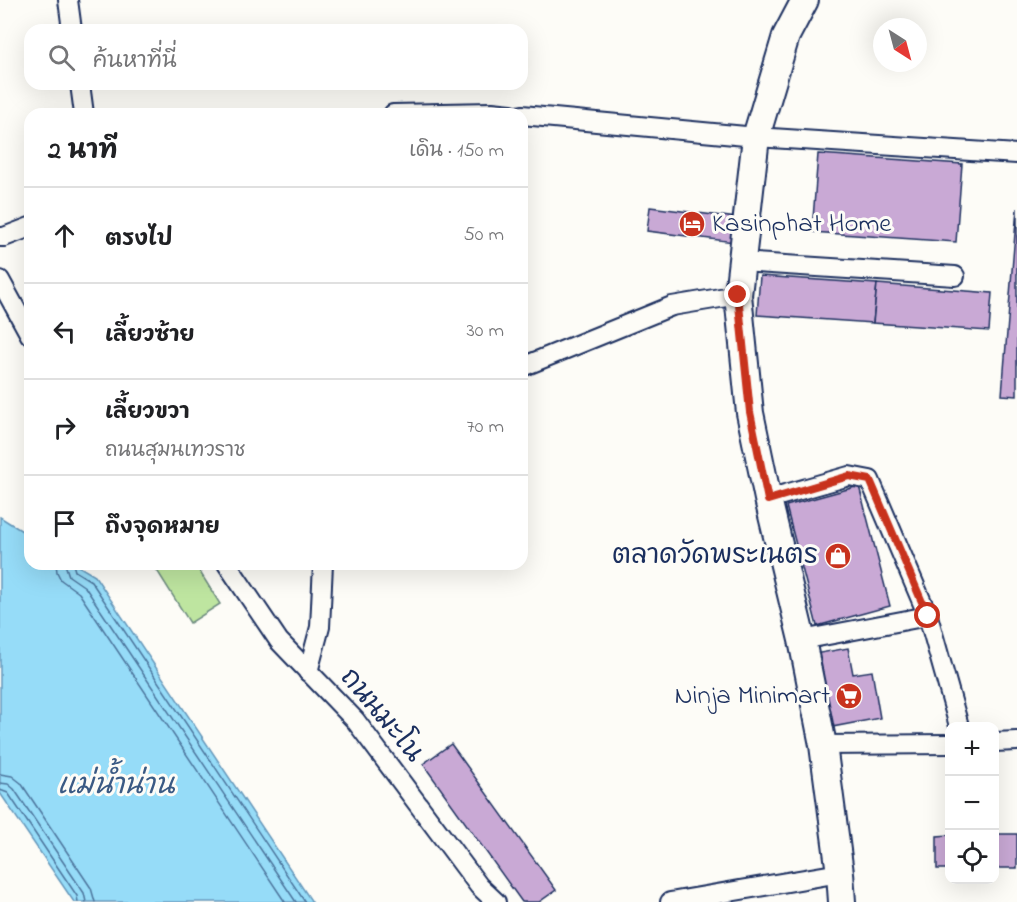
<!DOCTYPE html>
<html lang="th">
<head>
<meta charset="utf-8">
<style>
	:root { --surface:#fff; --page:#f2f2f2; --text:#202124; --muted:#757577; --line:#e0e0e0 }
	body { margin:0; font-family:"Indie Flower","Playpen Sans Thai",sans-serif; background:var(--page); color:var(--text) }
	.controls { position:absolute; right:18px; bottom:18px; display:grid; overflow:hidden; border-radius:12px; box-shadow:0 6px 24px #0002 }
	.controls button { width:54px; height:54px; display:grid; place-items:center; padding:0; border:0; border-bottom:2px solid var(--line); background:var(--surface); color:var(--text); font:30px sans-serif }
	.compass { position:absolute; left:873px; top:18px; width:54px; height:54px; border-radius:50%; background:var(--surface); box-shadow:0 6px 24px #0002; rotate:144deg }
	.stop { position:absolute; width:18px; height:18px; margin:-14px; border:4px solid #c8321e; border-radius:50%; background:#fff }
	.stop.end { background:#c8321e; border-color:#fff; box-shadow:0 2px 6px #0008 }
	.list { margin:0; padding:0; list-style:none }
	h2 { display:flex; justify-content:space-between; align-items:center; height:78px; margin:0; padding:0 24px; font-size:26px }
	h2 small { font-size:20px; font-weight:400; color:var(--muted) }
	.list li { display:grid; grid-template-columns:39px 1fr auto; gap:18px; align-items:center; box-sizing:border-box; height:96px; padding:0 24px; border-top:2px solid var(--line) }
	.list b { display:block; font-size:22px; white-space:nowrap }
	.list p { margin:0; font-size:20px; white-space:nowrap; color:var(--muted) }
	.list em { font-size:20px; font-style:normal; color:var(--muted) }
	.icon { flex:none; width:33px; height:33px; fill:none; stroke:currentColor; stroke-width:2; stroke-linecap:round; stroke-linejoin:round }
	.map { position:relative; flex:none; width:1017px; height:902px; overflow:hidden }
	.search { position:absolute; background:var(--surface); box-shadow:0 6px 24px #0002; left:24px; top:24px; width:504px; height:66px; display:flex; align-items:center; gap:15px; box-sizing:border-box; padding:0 21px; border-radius:18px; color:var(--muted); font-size:22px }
	.panel { position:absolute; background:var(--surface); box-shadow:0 6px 24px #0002; left:24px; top:108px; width:504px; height:462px; border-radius:18px }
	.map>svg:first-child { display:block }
</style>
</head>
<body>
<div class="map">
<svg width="1017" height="902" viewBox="0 0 1017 902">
	<rect width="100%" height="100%" fill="#fdfcf7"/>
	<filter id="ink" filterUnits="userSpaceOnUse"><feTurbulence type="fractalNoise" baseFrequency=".0167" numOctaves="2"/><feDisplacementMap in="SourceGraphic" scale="12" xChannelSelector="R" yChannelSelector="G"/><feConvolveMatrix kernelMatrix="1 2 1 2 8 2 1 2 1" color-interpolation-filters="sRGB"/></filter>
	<g filter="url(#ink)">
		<path fill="#bee5a0" stroke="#6c8a7f" stroke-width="1.5" d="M153,564H195L220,604L190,623Z"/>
		<path fill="#96dcf8" stroke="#6597ba" stroke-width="1.5" d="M0,517L30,536V564H75L95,576L312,902H74L0,793Z"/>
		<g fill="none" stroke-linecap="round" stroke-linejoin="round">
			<g stroke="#4c749c" stroke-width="1.5">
				<path d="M56,564L57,572L61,580L79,593L285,902"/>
				<path d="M65,564L69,576L85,587L296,902"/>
				<path d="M73,564L75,571L91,581L305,902"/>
				<path d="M0,774L12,776L21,783L91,888L95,902"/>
				<path d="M0,783L8,784L14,789L84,893L86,902"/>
				<path d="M0,790L8,793L77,896L78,902"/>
			</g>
		</g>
		<g fill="#c9a9d5" stroke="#1b2f5e" stroke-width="1.5">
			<path d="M818,154L962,164L956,242L812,232Z"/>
			<path d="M650,207L737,218L734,242L647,231Z"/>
			<path d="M1017,208V396L1002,395Z"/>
			<path d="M760,276L877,284L873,323L757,315Z"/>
			<path d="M877,284L992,293L989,331L873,323Z"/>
			<path d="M859,486L890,606L817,626L786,506Z"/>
			<path d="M848,648L853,674L872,671L880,718L827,728L814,654Z"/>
			<path d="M451,744L556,890L539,902H522L423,764Z"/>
			<rect x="994" y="834" width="23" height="34"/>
			<path d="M950,835V869H937V836Z"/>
		</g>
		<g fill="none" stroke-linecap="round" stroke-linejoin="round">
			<defs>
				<g id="street">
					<path d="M68,0L72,30"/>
					<path d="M80,84L84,114"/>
					<path d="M393,114L492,112L511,114"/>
					<path d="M522,115L756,137L1017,154"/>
					<path d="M0,237H4L30,227"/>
					<path d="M741,262L955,276"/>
					<path d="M0,280L30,335"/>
					<path d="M522,367L672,306L738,295"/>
					<path d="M768,499L849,476L870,480L928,616L959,726"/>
					<path d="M227,564L279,641L355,720L479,886L496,902"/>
					<path d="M802,640L928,616"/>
					<path d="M308,672L320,627L323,564"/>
					<path d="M994,742L1017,741"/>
					<path d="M823,745L950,744"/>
					<path d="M670,902L840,873"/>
				</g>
				<path id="secondary" d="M805,0L786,36L756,137L738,295L750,413L768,499L802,640L823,745L840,873L842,902"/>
			</defs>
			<use href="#street" stroke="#1b2f5e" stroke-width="22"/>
			<use href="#secondary" stroke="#1b2f5e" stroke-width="30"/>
			<use href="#street" stroke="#fdfcf7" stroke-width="18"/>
			<use href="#secondary" stroke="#fdfcf7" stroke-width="26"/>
		</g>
	</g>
	<g fill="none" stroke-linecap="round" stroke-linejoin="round" filter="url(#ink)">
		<path stroke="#c8321e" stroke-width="8" d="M738,295L750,412L768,500L849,476L870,480L928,616"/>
	</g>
	<defs>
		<symbol id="hotel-disc" viewBox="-11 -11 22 22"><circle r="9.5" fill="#c8321e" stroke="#fdfcf7"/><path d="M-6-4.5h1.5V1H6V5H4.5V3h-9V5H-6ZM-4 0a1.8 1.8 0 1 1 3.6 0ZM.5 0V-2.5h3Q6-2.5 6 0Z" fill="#fff"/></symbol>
		<symbol id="shop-disc" viewBox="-11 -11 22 22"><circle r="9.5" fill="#c8321e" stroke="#fdfcf7"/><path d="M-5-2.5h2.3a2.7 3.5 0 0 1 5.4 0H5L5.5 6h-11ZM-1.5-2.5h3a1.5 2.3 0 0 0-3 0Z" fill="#fff"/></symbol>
		<symbol id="supermarket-disc" viewBox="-11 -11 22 22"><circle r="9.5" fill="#c8321e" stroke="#fdfcf7"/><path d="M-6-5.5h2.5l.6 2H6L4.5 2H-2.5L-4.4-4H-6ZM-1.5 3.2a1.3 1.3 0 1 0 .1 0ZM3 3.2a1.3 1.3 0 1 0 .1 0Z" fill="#fff"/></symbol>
	</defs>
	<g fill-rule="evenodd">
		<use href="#hotel-disc" x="677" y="209" width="30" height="30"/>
		<use href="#shop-disc" x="823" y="541" width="30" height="30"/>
		<use href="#supermarket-disc" x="834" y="681" width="30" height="30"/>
	</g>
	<g text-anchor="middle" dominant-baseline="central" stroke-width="6" stroke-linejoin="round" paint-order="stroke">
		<g font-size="27" fill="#1b2f5e" stroke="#fdfcf7" text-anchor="end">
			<text x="712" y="224" text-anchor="start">Kasinphat Home</text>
			<text x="818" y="556">ตลาดวัดพระเนตร</text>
			<text x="830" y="696">Ninja Minimart</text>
		</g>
		<g font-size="27" fill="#1b2f5e" stroke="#fdfcf7">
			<text transform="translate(381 716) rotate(50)">ถนนมะโน</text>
		</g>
		<g font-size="28" font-style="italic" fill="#3a5a84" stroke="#fdfcf7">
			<text x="116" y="786">แม่น้ำน่าน</text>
		</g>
	</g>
</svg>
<div class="controls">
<button>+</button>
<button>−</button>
<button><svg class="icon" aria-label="locate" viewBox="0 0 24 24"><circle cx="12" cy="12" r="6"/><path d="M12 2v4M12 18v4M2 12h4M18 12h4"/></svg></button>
</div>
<svg class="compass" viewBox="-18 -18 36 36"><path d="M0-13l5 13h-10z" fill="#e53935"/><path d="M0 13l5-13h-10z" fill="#757577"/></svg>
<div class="stop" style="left:928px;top:616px"></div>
<div class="stop end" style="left:738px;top:295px"></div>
<div class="search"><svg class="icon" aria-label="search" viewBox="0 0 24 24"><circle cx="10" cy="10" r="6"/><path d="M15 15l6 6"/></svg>ค้นหาที่นี่</div>
<section class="panel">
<h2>2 นาที<small>เดิน · 150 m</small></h2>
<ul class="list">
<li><svg class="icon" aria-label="ahead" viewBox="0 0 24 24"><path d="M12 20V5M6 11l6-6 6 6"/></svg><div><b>ตรงไป</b></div><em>50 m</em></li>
<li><svg class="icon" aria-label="left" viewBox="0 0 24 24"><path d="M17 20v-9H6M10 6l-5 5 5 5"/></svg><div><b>เลี้ยวซ้าย</b></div><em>30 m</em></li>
<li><svg class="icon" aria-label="right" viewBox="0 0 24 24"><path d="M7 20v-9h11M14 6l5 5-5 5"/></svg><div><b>เลี้ยวขวา</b><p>ถนนสุมนเทวราช</p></div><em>70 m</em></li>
<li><svg class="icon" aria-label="arrive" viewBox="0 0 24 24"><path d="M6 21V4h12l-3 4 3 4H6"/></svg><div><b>ถึงจุดหมาย</b></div></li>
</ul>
</section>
</div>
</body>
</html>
